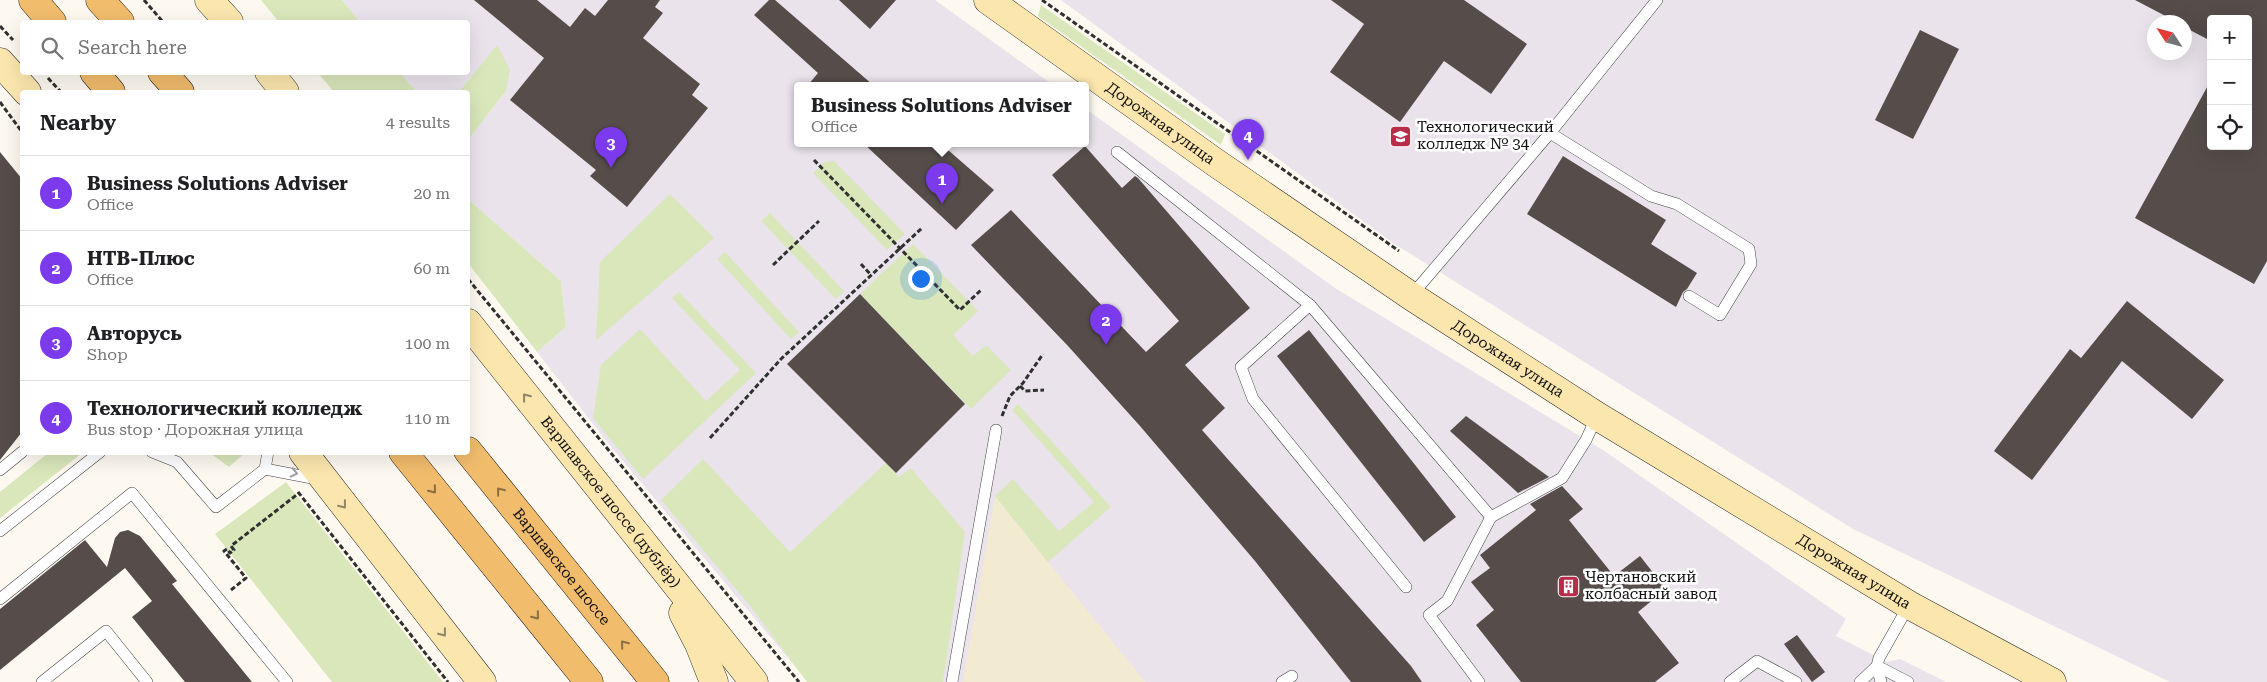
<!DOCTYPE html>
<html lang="en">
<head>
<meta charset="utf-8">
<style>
	:root { --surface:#fff; --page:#f6f6f6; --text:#202124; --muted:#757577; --line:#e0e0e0; --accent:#7c3aed }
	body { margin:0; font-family:"Roboto Serif",serif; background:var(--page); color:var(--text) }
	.controls { position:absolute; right:15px; top:15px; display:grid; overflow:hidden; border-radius:5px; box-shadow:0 5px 20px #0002 }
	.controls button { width:45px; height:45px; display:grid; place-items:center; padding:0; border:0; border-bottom:1px solid var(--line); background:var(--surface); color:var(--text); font:25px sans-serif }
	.compass { position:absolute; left:2147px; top:15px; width:45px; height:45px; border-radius:50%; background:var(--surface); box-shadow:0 5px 20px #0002; rotate:306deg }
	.you { position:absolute; left:920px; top:278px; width:18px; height:18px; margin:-12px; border:4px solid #fff; border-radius:50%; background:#1a73e8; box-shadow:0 0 0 8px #1a73e833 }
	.badge { display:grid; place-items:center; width:32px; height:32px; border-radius:50%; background:var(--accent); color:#fff; font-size:16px; font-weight:700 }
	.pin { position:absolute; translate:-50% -41px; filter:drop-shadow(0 1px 2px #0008) }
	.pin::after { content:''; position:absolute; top:26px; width:18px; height:15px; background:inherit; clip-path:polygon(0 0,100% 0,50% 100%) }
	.popup { position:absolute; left:794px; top:82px; width:295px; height:65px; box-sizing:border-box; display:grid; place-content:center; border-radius:5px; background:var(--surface); filter:drop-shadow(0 1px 4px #0005); font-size:16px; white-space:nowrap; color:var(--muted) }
	.popup b { font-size:19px; color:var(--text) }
	.popup::after { content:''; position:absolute; left:50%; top:100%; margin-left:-10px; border:10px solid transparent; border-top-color:var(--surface) }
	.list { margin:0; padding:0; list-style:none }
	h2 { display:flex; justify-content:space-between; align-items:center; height:65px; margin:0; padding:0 20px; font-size:21px }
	h2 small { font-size:16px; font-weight:400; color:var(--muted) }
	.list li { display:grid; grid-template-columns:32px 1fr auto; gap:15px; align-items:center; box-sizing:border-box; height:75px; padding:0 20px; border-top:1px solid var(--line) }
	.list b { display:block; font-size:19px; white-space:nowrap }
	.list p { margin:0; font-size:16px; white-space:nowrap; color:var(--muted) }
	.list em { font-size:16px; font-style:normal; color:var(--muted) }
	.icon { flex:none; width:28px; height:28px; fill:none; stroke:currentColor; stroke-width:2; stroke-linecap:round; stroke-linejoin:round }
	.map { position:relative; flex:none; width:2267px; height:682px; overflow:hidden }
	.search { position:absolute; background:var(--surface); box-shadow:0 5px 20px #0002; left:20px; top:20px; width:450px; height:55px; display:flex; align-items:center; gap:12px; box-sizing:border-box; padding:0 18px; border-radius:5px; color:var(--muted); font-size:19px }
	.panel { position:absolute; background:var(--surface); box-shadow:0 5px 20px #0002; left:20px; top:90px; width:450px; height:365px; border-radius:5px }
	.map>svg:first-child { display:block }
</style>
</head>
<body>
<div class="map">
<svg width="2267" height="682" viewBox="0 0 2267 682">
	<rect width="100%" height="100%" fill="#fef9f0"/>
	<g fill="#eae3ec" fill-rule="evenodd">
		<path d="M342,0H935L1053,85H798V143H1086V109L1335,288L1603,450L1846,619L1836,636L1887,662L1900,659L1946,682H808L608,443L537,352L566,327L561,281L468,199V140L506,91L497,46L459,92H417L400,73L468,72V22H360Z"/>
		<path d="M1061,0H2267V682H2170L1853,529L1393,243ZM2211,19H2248V146H2211ZM2154,22H2184V52H2154Z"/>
	</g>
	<path fill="#f3ebd1" d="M995,496L1048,562L1145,682H963Z"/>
	<g fill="#d9e7bb">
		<path d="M261,0H342L360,22H279Z"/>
		<path d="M1041,5L1225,134L1221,145L1038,16Z"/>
		<path d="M497,45L510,70L506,91L468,140V92H459Z"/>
		<path d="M318,73H400L417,92H334Z"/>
		<path d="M834,161L905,234L887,250L813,173L824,162Z"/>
		<path d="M670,194L714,238L596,340L600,262Z"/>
		<path d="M468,199L561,281L566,327L537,352L468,263Z"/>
		<path d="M770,213L844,291L836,299L761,221Z"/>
		<path d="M913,244L978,311L953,335L973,356L986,345L1011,370L971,409L860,294Z"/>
		<path d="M725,252L799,332L791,339L717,259Z"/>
		<path d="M679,292L756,373L643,479L593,418L601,365L640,329L706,401L740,370L672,298Z"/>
		<path d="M1018,404L1111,507L1048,562L995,496L1013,479L1059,531L1094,502L1012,410Z"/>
		<path d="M48,453H82L0,518V492Z"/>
		<path d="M210,453H245L229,467Z"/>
		<path d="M703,459L790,552L886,463L899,477L911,468L965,532L943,682H807L751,607L661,500Z"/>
		<path d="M286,482L443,682H332L215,534Z"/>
	</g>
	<g fill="#564d4b">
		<path d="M474,0H537L570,27L585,8L595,16L608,0H660L655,7L663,13L643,38L700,84L692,95L708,108L627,207L590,176L596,170L510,100L544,58Z"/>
		<path d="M769,0H775L873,85H808L818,73L754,15Z"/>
		<path d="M839,0H896L870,29Z"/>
		<path d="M1331,0H1464L1527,44L1491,94L1444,61L1400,122L1330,72L1364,24Z"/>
		<path d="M2135,0H2267V261L2254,284L2135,218L2211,80V146H2248V19H2211V41L2184,27V22H2177Z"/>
		<path d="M1920,30L1959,49L1913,139L1875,120Z"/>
		<path d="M863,143H940L994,190L956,230Z"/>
		<path d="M1085,146L1122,188L1135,176L1138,178L1250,308L1185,365L1225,408L1202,430L1411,666L1422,682H1351L1255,561L1140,426L1068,346L971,245L1011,210L1146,352L1179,321L1052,175Z"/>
		<path d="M0,152L22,179V432L0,460Z"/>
		<path d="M1563,156L1666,220L1651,244L1697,273L1687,289L1683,292L1676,307L1527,214Z"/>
		<path d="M860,294L965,404L896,473L787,364Z"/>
		<path d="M2127,301L2224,380L2192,419L2122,361L2032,480L1994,451L2070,349L2081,358Z"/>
		<path d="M1309,330L1456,517L1424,542L1277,356Z"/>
		<path d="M1466,416L1549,477L1518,493L1450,431Z"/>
		<path d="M1562,486L1583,509L1569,520L1614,576L1640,556L1666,589L1638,612L1679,663L1655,682H1521L1476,625L1494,610L1471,582L1490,568L1480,555L1536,510L1530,504Z"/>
		<path d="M128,530L140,536L177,581L172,584L252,682H185L132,617L152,601L125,568L0,670V609L85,540L107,567L115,538L120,532Z"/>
		<path d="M1797,635L1825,672L1812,682L1784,644Z"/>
	</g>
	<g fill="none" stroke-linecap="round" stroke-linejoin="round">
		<defs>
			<g id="lane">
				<path d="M1550,133L1651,196L1677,204L1749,249L1751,264L1720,315L1689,296"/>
				<path d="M1117,152L1310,305L1491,517"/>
				<path d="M1411,296L1550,133L1657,0"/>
				<path d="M1310,305L1241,367L1253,399L1406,587"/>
				<path d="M152,452L177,462L216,507L265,469L268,452"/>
				<path d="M265,469L317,479"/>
				<path d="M0,470L22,452"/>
				<path d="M0,531L100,452"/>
				<path d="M0,599L132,493L287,682"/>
				<path d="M1877,666L1881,682"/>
				<path d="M42,682L106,631L147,682"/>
				<path d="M952,682L996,430"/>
				<path d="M1282,682L1292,676"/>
				<path d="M1479,682L1429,615L1447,601L1491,517L1562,478L1586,440L1597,416"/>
				<path d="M1730,682L1757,661L1796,682"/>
				<path d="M1860,682L1877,666"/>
				<path d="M1908,682L1877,666L1879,658L1909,605"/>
			</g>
			<g id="secondary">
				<path d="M209,0L229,22"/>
				<path id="s1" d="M988,0L1216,163L1411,296L1597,416L1909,605L2052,682"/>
				<path d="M0,62L27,92"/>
				<path d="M269,72L285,92"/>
				<path id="s2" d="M468,323L754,682"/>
				<path d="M303,452L482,682"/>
				<path d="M683,613L699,644L714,682"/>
			</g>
			<g id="primary">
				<path d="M33,0L52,22"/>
				<path d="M100,0L120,22"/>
				<path d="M94,72L111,92"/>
				<path d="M162,72L180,92"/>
				<path id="s3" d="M468,451L655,682"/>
				<path d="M403,452L589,682"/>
			</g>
		</defs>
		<use href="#lane" stroke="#414141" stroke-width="12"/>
		<use href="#secondary" stroke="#303030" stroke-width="29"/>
		<use href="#primary" stroke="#1f1f1f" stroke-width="29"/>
		<g stroke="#303030" stroke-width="3" stroke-dasharray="5 2.5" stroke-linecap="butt">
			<path d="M144,0L163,22"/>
			<path d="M1042,0L1399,251"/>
			<path d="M0,26L13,40"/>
			<path d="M48,78L61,92"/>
			<path d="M0,102L22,132"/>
			<path d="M814,160L960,310L982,289"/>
			<path d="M861,264L871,275"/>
			<path d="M773,265L819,221"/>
			<path d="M468,279L799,682"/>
			<path d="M1020,386L1025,391L1044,390"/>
			<path d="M1002,416L1010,396L1023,383L1043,354"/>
			<path d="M710,438L781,359L922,228"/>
			<path d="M298,492L448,682"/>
			<path d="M231,590L246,578L224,551L227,549L230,553L234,550L231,546L299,493"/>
		</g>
		<use href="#lane" stroke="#fff" stroke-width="11"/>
		<use href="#secondary" stroke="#fbe6ae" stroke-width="28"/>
		<use href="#primary" stroke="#f1bc6c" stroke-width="28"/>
	</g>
	<defs><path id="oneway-chevron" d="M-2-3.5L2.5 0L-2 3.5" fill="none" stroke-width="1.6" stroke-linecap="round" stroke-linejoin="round" transform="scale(1.25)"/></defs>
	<g stroke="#908566">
		<use href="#oneway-chevron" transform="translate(526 397) rotate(-128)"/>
		<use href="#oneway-chevron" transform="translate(343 505) rotate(52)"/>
		<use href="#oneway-chevron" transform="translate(443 633) rotate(52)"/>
	</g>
	<use stroke="#9f9f9f" href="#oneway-chevron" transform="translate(294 473) rotate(13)"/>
	<g stroke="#8b6e42">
		<use href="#oneway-chevron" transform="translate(433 490) rotate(51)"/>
		<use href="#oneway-chevron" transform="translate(500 491) rotate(-129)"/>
		<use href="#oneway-chevron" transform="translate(536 616) rotate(51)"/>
		<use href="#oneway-chevron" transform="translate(624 644) rotate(-129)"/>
	</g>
	<defs>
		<symbol id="university-square" viewBox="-11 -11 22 22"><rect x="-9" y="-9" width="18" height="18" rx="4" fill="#b72d49" stroke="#fff"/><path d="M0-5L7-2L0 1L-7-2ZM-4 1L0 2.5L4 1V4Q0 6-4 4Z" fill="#fff"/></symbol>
		<symbol id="building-square" viewBox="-11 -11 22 22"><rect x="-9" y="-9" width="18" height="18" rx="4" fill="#b72d49" stroke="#fff"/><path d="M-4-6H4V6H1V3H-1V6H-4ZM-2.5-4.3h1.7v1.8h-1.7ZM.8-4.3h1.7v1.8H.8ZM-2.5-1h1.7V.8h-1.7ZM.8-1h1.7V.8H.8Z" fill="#fff"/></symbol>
	</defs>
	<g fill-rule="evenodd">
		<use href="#university-square" x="1388" y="124" width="25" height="25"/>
		<use href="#building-square" x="1556" y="574" width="25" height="25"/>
	</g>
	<g text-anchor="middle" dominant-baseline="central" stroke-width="5" stroke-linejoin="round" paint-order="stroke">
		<g font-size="15" fill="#0e0e0e" stroke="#fff">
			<text stroke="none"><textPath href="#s1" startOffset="212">Дорожная улица</textPath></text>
			<text stroke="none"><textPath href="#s1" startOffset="632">Дорожная улица</textPath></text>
			<text stroke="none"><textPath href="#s2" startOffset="229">Варшавское шоссе (дублёр)</textPath></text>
			<text stroke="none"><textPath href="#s3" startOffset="149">Варшавское шоссе</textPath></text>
			<text stroke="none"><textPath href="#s1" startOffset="1038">Дорожная улица</textPath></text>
		</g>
		<g font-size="15" fill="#0e0e0e" stroke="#fff" text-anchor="start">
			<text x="1417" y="127">Технологический<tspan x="1417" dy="17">колледж № 34</tspan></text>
			<text x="1585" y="577">Чертановский<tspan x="1585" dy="17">колбасный завод</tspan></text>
		</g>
	</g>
</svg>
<div class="controls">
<button>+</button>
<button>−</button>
<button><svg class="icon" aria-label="locate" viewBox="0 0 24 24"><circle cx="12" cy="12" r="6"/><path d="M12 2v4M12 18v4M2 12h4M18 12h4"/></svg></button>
</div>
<svg class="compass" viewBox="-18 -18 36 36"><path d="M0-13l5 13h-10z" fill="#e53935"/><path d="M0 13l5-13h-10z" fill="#757577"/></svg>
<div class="you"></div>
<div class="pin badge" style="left:942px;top:204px">1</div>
<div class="popup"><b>Business Solutions Adviser</b>Office</div>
<div class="pin badge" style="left:1106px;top:345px">2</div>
<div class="pin badge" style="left:611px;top:168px">3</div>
<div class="pin badge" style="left:1248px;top:160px">4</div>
<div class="search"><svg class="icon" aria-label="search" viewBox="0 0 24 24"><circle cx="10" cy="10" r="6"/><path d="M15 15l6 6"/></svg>Search here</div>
<section class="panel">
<h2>Nearby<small>4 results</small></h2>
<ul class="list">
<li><span class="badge">1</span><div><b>Business Solutions Adviser</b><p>Office</p></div><em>20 m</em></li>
<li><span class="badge">2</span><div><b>НТВ-Плюс</b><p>Office</p></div><em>60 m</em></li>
<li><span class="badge">3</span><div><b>Авторусь</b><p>Shop</p></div><em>100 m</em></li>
<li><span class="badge">4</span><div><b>Технологический колледж</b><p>Bus stop · Дорожная улица</p></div><em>110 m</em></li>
</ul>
</section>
</div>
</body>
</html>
